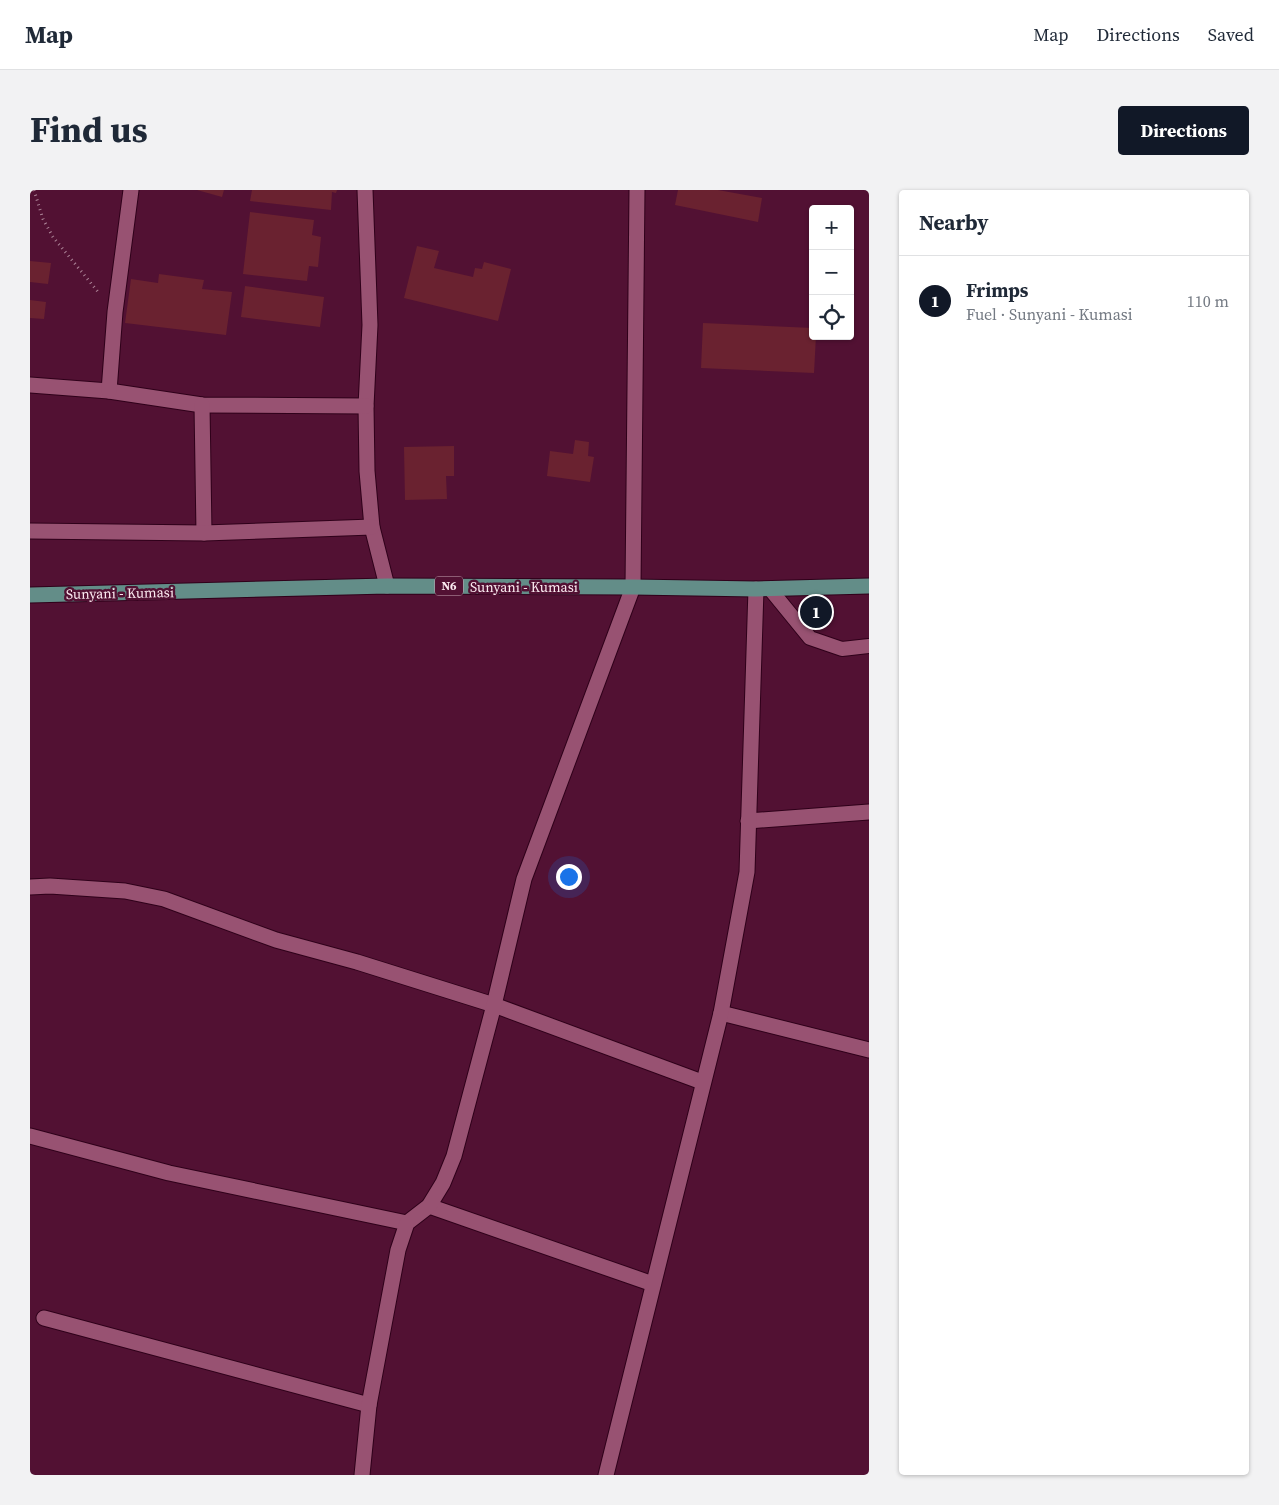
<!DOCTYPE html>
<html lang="en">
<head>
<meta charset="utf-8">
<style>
	:root { --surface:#fff; --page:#f2f2f3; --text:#1f2937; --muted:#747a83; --line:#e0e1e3; --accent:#111827 }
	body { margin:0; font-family:"Source Serif 4",serif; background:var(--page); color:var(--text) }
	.controls { position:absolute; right:15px; top:15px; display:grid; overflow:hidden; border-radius:5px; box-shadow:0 1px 4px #0004 }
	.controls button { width:45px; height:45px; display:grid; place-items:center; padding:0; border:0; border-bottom:1px solid var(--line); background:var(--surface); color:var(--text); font:25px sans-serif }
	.you { position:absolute; left:538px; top:686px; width:18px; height:18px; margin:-12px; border:4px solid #fff; border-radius:50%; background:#1a73e8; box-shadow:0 0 0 8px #1a73e833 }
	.badge { display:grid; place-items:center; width:32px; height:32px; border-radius:50%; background:var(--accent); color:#fff; font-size:16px; font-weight:700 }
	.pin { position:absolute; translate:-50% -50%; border:2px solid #fff; box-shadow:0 1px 5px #0006 }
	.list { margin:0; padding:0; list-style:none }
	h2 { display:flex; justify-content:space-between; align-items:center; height:65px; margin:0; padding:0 20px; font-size:21px }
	h2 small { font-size:16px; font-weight:400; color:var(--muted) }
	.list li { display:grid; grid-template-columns:32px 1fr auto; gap:15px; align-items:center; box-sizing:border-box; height:90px; padding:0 20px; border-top:1px solid var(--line) }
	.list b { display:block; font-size:19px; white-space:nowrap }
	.list p { margin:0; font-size:16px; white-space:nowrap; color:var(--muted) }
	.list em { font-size:16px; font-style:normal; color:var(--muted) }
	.icon { flex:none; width:28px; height:28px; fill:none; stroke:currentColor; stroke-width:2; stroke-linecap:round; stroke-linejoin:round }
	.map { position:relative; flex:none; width:839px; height:1285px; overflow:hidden; border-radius:5px }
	header { display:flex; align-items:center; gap:30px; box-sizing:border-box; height:70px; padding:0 25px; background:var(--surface); border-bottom:1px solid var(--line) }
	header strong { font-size:24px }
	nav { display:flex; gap:28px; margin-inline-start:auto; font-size:18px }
	.intro { display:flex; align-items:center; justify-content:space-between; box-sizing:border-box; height:120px; padding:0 30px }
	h1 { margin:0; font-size:35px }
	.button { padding:12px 22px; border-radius:5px; background:var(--accent); color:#fff; font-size:18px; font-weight:700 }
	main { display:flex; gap:30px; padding:0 30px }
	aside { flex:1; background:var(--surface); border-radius:5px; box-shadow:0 1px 4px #0004 }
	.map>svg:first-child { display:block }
</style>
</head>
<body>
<header>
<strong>Map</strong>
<nav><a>Map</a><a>Directions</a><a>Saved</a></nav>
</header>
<div class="intro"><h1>Find us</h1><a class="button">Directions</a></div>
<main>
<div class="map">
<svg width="839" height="1285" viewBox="0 0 839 1285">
	<rect width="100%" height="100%" fill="#521133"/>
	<g fill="#6a2230">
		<path d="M167,0H194L192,7Z"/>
		<path d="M222,0H307L306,3L302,2L301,20L220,11Z"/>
		<path d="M648,0H688L732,8L728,32L645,15Z"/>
		<path d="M220,22L284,30L282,45L291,47L288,77L279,76L277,91L213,84Z"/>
		<path d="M387,56L409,61L404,78L443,87L445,78L452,79L454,72L481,79L468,131L374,108Z"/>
		<path d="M0,71L21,73L18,94L0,92Z"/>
		<path d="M129,84L174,90L172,99L202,102L196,145L95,133L101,89L128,93Z"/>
		<path d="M215,96L294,107L290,137L211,127Z"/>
		<path d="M0,110L16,112L14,129L0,128Z"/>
		<path d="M673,133L783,138V146H786L784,183L671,178Z"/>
		<path d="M545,250L559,252L558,266L564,267L560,292L517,286L520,261L543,264Z"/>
		<path d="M424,256V286H416L417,309L375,310L374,257Z"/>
	</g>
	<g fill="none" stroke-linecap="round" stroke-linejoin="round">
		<defs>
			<path id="service" d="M740,399L780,448L812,459L839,456"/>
			<g id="minor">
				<path d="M335,0L340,135L336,216L337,281L342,337L357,396"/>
				<path d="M0,195L79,201L172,215L336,216"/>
				<path d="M79,201L85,122L101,0"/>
				<path d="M172,215L174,343"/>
				<path d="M0,341L174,343L342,337"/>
				<path d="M718,631L839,622"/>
				<path d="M0,697L20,696L95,701L134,709L246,750L327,772L464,815L672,892"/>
				<path d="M691,823L839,860"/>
				<path d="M0,946L139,983L377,1033"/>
				<path d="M399,1016L623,1094"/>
				<path d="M14,1128L339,1215"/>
				<path d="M332,1285L339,1215L368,1060L377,1033L399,1016L413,993L424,966L464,815L494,689L603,397L607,0"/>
				<path d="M576,1285L691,823L717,682L726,399"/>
			</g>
			<path id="primary" d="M0,405L357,396L603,397L726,399L839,396"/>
		</defs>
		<use href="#service" stroke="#2f011a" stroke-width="16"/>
		<use href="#minor" stroke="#2f011a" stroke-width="17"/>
		<use href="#primary" stroke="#2f011a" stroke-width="17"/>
		<path stroke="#ad8598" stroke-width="3" stroke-dasharray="1 4" stroke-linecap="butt" d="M4,0L13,29L23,47L69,103"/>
		<use href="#service" stroke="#985272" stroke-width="14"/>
		<use href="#minor" stroke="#985272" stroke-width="15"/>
		<use href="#primary" stroke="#638d88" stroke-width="15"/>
	</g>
	<g text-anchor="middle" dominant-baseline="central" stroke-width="5" stroke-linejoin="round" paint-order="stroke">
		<rect fill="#521133" stroke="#c8a9b7" stroke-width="1" x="405" y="386.5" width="28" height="19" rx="4"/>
		<g font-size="12" font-weight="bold" fill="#fbeaf0">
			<text x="419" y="396">N6</text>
		</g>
		<g font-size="14" fill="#fbeaf0" stroke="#521133">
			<text x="494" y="397">Sunyani - Kumasi</text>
			<text transform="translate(90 403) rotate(-1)">Sunyani - Kumasi</text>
		</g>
	</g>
</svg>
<div class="controls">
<button>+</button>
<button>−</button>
<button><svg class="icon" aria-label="locate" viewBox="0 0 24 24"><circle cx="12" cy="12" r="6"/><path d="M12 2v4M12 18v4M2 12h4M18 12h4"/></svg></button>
</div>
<div class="you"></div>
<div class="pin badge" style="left:786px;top:422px">1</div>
</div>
<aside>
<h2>Nearby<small></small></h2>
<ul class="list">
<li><span class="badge">1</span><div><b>Frimps</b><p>Fuel · Sunyani - Kumasi</p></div><em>110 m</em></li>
</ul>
</aside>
</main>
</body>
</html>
